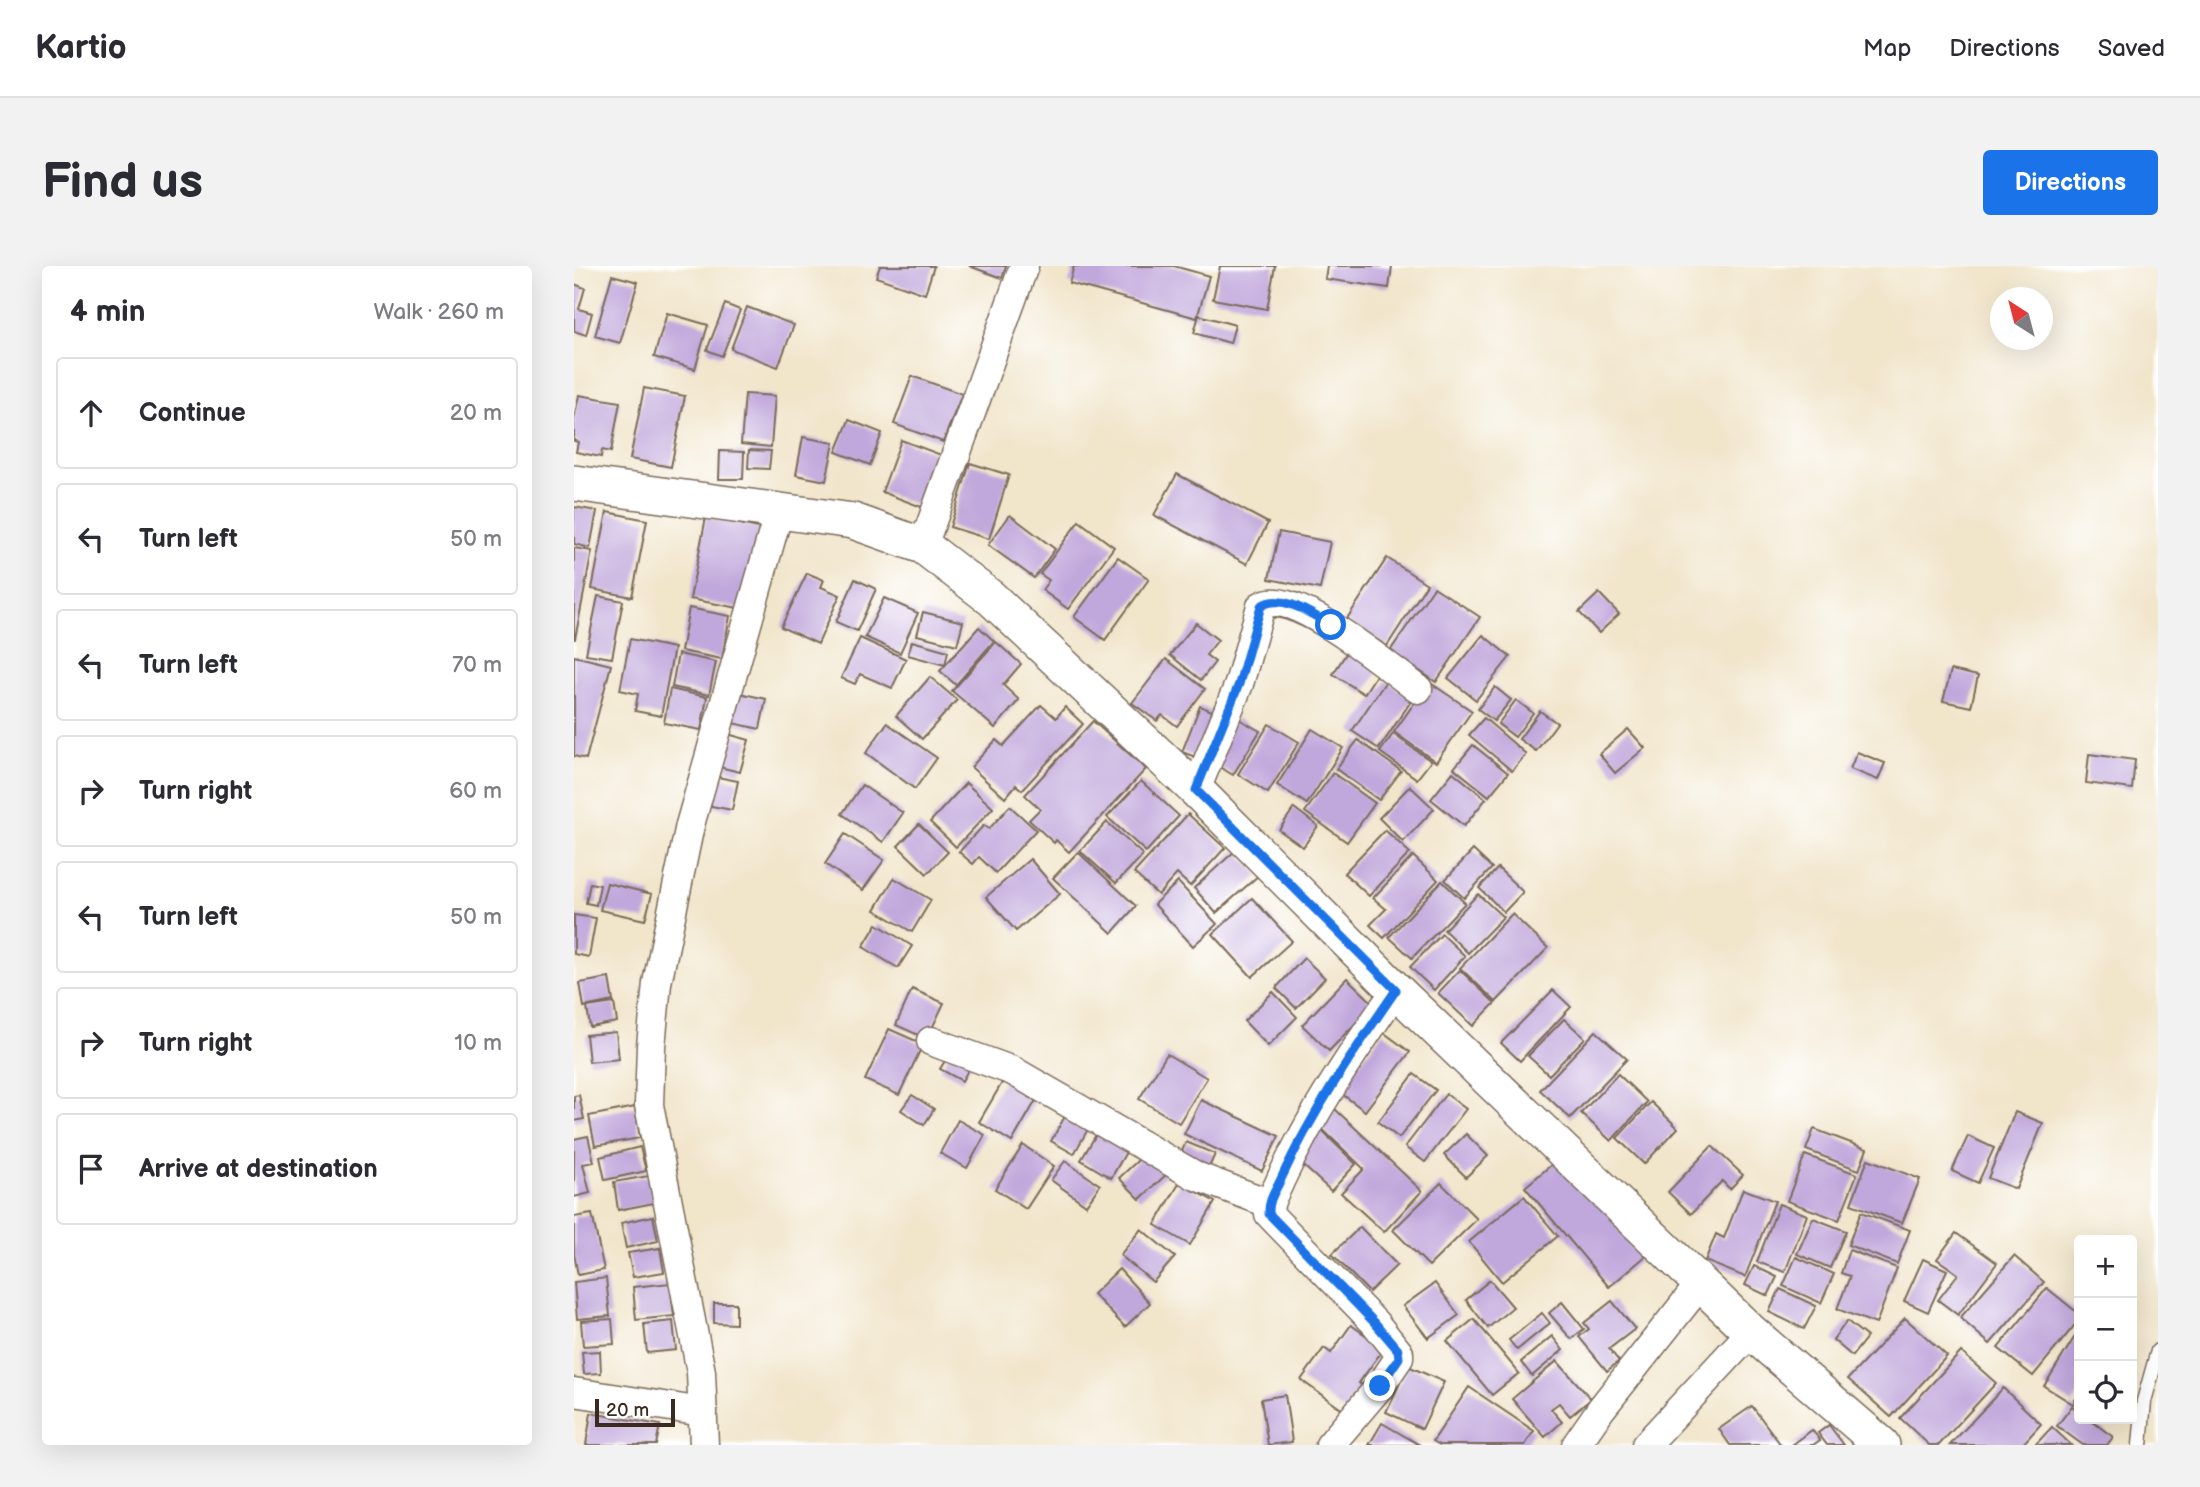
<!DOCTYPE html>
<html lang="en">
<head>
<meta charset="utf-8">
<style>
	:root { --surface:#fff; --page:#f2f2f3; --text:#2b2b33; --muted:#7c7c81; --line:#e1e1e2; --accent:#1a73e8 }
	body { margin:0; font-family:"Balsamiq Sans",sans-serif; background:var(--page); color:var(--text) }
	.controls { position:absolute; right:21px; bottom:21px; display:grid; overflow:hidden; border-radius:7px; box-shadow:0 7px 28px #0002 }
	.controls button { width:63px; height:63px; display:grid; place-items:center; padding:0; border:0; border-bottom:2px solid var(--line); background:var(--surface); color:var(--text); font:35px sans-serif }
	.compass { position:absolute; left:1416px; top:21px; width:63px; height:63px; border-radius:50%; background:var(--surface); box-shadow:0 7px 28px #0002; rotate:324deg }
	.scale { position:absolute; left:21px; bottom:18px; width:80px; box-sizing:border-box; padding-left:7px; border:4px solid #3b2a1e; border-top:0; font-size:19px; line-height:24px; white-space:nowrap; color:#3b2a1e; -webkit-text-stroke:5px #fff; paint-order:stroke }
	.stop { position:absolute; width:21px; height:21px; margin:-16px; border:5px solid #1a73e8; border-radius:50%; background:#fff }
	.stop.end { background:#1a73e8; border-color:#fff; box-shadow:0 2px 7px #0008 }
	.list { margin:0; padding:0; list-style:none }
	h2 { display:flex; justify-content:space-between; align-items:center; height:91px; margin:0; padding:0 28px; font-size:30px }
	h2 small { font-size:23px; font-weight:400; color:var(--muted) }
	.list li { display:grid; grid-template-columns:46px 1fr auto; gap:21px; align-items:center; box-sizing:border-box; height:112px; margin:0 14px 14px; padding:0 14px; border:2px solid var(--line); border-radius:7px }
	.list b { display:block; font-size:26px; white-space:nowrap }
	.list em { font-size:23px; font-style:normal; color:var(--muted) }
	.icon { flex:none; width:38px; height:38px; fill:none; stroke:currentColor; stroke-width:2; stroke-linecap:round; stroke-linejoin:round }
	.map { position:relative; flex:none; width:1584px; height:1179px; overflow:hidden; border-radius:7px }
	header { display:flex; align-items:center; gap:42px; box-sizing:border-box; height:98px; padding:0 35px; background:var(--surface); border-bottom:2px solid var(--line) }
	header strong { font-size:33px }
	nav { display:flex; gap:38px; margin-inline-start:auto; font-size:24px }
	.intro { display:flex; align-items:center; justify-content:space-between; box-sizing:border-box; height:168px; padding:0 42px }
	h1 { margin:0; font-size:49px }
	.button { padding:18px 32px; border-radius:7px; background:var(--accent); color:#fff; font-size:24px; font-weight:700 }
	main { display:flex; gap:42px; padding:0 42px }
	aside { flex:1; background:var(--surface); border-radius:7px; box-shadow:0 7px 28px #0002 }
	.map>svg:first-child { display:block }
</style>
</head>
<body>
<header>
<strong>Kartio</strong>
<nav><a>Map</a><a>Directions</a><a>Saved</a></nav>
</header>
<div class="intro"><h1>Find us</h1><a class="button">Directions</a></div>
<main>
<aside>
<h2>4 min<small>Walk · 260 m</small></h2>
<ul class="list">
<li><svg class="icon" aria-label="ahead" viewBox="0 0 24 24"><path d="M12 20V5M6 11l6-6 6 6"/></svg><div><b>Continue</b></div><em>20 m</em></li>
<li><svg class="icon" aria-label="left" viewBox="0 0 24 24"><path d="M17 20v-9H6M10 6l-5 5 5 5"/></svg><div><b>Turn left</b></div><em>50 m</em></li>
<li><svg class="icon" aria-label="left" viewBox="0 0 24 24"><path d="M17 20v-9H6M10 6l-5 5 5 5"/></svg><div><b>Turn left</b></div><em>70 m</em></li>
<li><svg class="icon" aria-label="right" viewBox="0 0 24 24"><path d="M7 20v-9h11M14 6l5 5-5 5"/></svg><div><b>Turn right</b></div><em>60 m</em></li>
<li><svg class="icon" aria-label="left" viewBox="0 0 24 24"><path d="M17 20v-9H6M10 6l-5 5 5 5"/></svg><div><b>Turn left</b></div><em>50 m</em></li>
<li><svg class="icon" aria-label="right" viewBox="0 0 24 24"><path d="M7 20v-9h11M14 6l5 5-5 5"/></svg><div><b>Turn right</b></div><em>10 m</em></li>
<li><svg class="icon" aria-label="arrive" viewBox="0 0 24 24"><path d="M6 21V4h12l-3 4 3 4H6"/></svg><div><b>Arrive at destination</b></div></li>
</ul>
</aside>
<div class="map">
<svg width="1584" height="1179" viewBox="0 0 1584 1179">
	<rect width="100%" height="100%" fill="#fff"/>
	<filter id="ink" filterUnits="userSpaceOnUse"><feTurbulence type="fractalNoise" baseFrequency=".0143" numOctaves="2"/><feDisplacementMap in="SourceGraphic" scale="14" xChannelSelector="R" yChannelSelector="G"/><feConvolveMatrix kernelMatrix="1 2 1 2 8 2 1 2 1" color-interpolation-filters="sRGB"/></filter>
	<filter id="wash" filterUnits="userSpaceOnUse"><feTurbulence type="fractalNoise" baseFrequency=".00686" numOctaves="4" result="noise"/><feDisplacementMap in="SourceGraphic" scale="28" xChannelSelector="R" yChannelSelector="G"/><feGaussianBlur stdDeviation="1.57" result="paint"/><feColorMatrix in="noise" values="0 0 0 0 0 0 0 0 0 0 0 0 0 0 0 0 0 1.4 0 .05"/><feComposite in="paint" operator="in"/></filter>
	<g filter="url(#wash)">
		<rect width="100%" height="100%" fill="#f1e5ca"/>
		<g id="blocks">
			<g fill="#c1a8dc">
				<path d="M306,0H360L351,28L302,11Z"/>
				<path d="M395,0H432L428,12Z"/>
				<path d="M500,0H600L635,10L623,52L495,17Z"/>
				<path d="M646,0H701L693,43L639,33Z"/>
				<path d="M753,0H818L815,22L751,13Z"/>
				<path d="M38,9L64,16L46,77L21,70Z"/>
				<path d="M0,18L11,22L5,43L18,47L12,69L0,65Z"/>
				<path d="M151,38L166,44L148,90L133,84Z"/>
				<path d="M173,41L220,59L204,101L157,83Z"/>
				<path d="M93,47L134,59L121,103L80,91Z"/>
				<path d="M625,49L661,59L656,77L620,67Z"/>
				<path d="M338,110L388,128L369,176L320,158Z"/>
				<path d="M70,122L111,130L97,201L56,193Z"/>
				<path d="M171,128L201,130L197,181L167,178Z"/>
				<path d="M5,129L46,136L37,186L28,184L27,191L2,186L4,176L0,175V154Z"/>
				<path d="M275,154L308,167L296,199L262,186Z"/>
				<path d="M229,171L260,177L252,215L222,209Z"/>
				<path d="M327,174L370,190L350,242L308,226Z"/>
				<path d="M175,184L197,185L195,203L174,202Z"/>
				<path d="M146,185L170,186L169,213H145Z"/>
				<path d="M396,197L435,209L415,273L376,261Z"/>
				<path d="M603,208L694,257L673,298L580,249Z"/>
				<path d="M0,241L23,245L16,282L0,278Z"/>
				<path d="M33,246L73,254L58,331L18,323Z"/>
				<path d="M436,249L481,283L460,312L414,279Z"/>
				<path d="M132,251L185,262L170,343L116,333Z"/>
				<path d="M505,255L540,281L494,343L468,324L475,314L466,308Z"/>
				<path d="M705,266L756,276L746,323L695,313Z"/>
				<path d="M0,282L18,285L1,373H0Z"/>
				<path d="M544,291L575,313L531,374L500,351Z"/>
				<path d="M813,292L853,318L813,380L772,354Z"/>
				<path d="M233,307L250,314L247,321L266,329L244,378L207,361Z"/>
				<path d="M281,313L302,323L283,365L262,356Z"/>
				<path d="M860,321L906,351L862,416L816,385Z"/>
				<path d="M1025,327L1045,348L1025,367L1005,346Z"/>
				<path d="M24,330L49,335L38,392L12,388Z"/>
				<path d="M310,332L344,347L326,387L291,371Z"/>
				<path d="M115,342L156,350L148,393L107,385Z"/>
				<path d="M349,346L389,356L383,379L343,369Z"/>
				<path d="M622,357L644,374L632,389L641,396L627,414L596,389Z"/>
				<path d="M405,361L420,375L382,419L366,405Z"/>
				<path d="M909,369L936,391L902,434L874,412Z"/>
				<path d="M286,372L332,393L318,422L286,408L281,418L267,412Z"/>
				<path d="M56,373L100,382L87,450L61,445L64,428L46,424Z"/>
				<path d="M338,375L374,385L371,399L334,389Z"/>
				<path d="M422,376L447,398L429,419L445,434L421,462L378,425Z"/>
				<path d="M775,383L806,403L790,428L759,408Z"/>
				<path d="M104,388L142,396L135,429L98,421Z"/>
				<path d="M0,390L37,399L12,493L0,490Z"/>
				<path d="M592,393L631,423L603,460L588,449L583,455L558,437Z"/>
				<path d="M1377,404L1404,410L1397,441L1369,435Z"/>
				<path d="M356,411L383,434L348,473L322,450Z"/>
				<path d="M812,415L839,432L805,483L778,465Z"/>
				<path d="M855,416L898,445L862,496L820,466Z"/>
				<path d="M921,421L937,434L920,455L904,443Z"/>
				<path d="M96,423L133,431L127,464L90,457Z"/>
				<path d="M161,426L192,433L186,463L154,456Z"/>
				<path d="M942,434L959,447L941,471L924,458Z"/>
				<path d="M467,439L482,452L491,441L509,458L448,524L442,519L431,532L397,501L422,474L429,480Z"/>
				<path d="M626,440L650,450L632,495L608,486Z"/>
				<path d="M966,445L983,457L962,485L945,473Z"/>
				<path d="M663,452L686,465L659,509L637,496Z"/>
				<path d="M910,452L952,488L938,505L895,469Z"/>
				<path d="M519,455L572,503L495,586L482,574L480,577L455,554L466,543L451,529Z"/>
				<path d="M313,457L363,492L341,523L292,487Z"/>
				<path d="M695,458L725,476L694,527L664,508Z"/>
				<path d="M738,463L769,482L733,538L703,519Z"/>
				<path d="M1054,463L1071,482L1041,507L1025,488Z"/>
				<path d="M150,467L175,474L166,506L141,500Z"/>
				<path d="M819,468L857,495L843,513L806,486Z"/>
				<path d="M784,474L827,505L805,534L762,503Z"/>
				<path d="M899,479L934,507L915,530L880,502Z"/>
				<path d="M1283,486L1311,497L1304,514L1276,503Z"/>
				<path d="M1515,488L1561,494L1558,523L1512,517Z"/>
				<path d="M879,506L912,533L890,560L857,533Z"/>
				<path d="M759,507L801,537L773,576L731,546Z"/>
				<path d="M133,509L164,515L158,544L127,538Z"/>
				<path d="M567,515L605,550L572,586L533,551Z"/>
				<path d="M392,517L419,542L382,581L356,556Z"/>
				<path d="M288,519L329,547L309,576L268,548Z"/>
				<path d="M836,520L860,543L829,576L805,552Z"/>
				<path d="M436,540L462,564L422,607L405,591L399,598L385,586L410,559L415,563Z"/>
				<path d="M720,542L744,560L729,581L705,564Z"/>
				<path d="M614,548L651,582L616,620L603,608L584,629L560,607Z"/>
				<path d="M533,556L569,589L542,617L506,585Z"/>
				<path d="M345,558L374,586L353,608L324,580Z"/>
				<path d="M811,564L836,587L795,630L770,607Z"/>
				<path d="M271,568L310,594L289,624L251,598Z"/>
				<path d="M662,584L685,609L642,647L620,622Z"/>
				<path d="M899,584L918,602L890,632L871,614Z"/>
				<path d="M504,586L562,640L538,667L479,612Z"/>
				<path d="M839,590L864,614L810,672L796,659L812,643L799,632Z"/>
				<path d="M456,593L486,628L442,665L412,631Z"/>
				<path d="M924,602L949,626L930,646L905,622Z"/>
				<path d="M320,612L357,634L338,666L301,644Z"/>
				<path d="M868,615L891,637L838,692L815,671Z"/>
				<path d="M604,616L643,658L619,680L580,638Z"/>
				<path d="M16,617L26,619L22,639L12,637Z"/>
				<path d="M33,617L78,628L71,654L26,644Z"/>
				<path d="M904,628L929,651L894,687L870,664Z"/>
				<path d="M678,632L718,675L678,711L639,668Z"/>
				<path d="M938,648L974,682L922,736L886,702Z"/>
				<path d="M0,649L22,652L15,691L0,688Z"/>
				<path d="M303,658L338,680L324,702L289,681Z"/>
				<path d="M868,668L891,690L860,724L836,701Z"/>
				<path d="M730,692L751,712L722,742L702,722Z"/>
				<path d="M886,704L921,737L899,760L864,727Z"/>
				<path d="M35,712L39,735L10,741L6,717Z"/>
				<path d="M773,712L800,738L755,785L728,759Z"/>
				<path d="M338,723L370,737L353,773L322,759Z"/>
				<path d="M979,724L997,741L946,795L927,777Z"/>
				<path d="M699,726L723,751L694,780L670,755Z"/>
				<path d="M40,737L43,756L16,761L13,741Z"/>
				<path d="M990,753L1011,772L975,809L954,790Z"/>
				<path d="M315,763L349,778L325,829L291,814Z"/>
				<path d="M1022,765L1053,793L996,852L966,824Z"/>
				<path d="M42,766L45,793L15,796L12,769Z"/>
				<path d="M809,766L836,786L791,845L764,825Z"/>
				<path d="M377,785L398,797L388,815L366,803Z"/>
				<path d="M593,788L633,812L605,857L565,833Z"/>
				<path d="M840,808L862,824L825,872L804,856Z"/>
				<path d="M1044,808L1073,836L1037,875L1007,847Z"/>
				<path d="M432,810L465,829L438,876L405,856Z"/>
				<path d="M872,828L892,843L851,896L831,881Z"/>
				<path d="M5,829L10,853L0,855V830Z"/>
				<path d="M338,829L360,843L350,859L327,844Z"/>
				<path d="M627,834L705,870L688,905L610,868Z"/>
				<path d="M1077,836L1104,862L1070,898L1043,872Z"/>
				<path d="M61,841L66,872L21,880L15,850Z"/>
				<path d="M761,843L848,925L810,966L767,927L790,903L745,860Z"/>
				<path d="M494,845L517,858L500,888L477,875Z"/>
				<path d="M1441,846L1469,857L1442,923L1414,912Z"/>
				<path d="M384,854L411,869L393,902L366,887Z"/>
				<path d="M529,857L559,874L537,912L507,894Z"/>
				<path d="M1240,863L1293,883L1285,904L1232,884Z"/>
				<path d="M747,864L782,898L757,925L721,892Z"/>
				<path d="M892,868L914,890L892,911L870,889Z"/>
				<path d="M14,870L20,896L9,898L16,927L0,931V873Z"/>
				<path d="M1394,870L1420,882L1404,917L1378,905Z"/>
				<path d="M612,876L641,888L632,908L603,896Z"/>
				<path d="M449,879L480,900L452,943L421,923Z"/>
				<path d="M1138,880L1169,909L1156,923L1148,915L1117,948L1094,926Z"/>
				<path d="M66,881L72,905L31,914L26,891Z"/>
				<path d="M575,884L595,906L566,933L545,912Z"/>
				<path d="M989,889L1073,989L1035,1021L951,921Z"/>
				<path d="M1231,889L1283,908L1265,954L1213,935Z"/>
				<path d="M1294,893L1346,913L1328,957L1277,938Z"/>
				<path d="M491,895L526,919L512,939L477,914Z"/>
				<path d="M75,910L80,937L44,944L40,916Z"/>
				<path d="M606,916L641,936L616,979L581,959Z"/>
				<path d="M867,917L903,953L855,1000L819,964Z"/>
				<path d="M1169,923L1201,935L1171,1011L1131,995L1142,968L1150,972Z"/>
				<path d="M950,930L984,970L928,1016L895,976Z"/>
				<path d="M1205,938L1233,949L1211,1006L1183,996Z"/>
				<path d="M1287,946L1336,964L1323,998L1274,979Z"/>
				<path d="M18,948L30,1004L4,1009L0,988V951Z"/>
				<path d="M79,950L84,975L52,982L47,957Z"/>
				<path d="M1239,952L1272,965L1256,1002L1223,988Z"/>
				<path d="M786,961L823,999L795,1026L758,988Z"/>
				<path d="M567,963L601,991L579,1016L546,989Z"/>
				<path d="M1382,967L1423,997L1384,1049L1364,1034L1384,1008L1363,993Z"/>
				<path d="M86,982L90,1006L59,1011L54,987Z"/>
				<path d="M1275,984L1323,1002L1302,1058L1263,1043L1276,1010L1267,1007Z"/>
				<path d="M1440,990L1470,1016L1416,1078L1386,1052Z"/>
				<path d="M1222,991L1260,1008L1247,1037L1209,1020Z"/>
				<path d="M1349,993L1373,1004L1354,1046L1330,1035Z"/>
				<path d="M1180,1000L1203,1011L1194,1030L1171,1019Z"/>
				<path d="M545,1003L576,1037L551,1061L519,1028Z"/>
				<path d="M32,1012L36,1050L3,1053L0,1016Z"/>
				<path d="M916,1014L939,1041L914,1062L892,1034Z"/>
				<path d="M96,1017L100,1050L62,1054L59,1021Z"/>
				<path d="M861,1017L885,1049L854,1072L829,1040Z"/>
				<path d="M1473,1022L1505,1048V1054L1459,1110L1424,1082Z"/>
				<path d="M1206,1023L1242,1040L1230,1063L1195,1046Z"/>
				<path d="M1038,1035L1061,1063L1035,1083L1045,1095L1033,1105L1005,1071L1015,1063L1010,1057Z"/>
				<path d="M988,1036L1010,1063L997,1073L975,1047Z"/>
				<path d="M140,1037H162V1058L140,1057Z"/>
				<path d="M968,1047L976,1057L943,1084L935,1074Z"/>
				<path d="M1331,1052L1373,1090L1317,1151L1274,1113Z"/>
				<path d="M38,1053L40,1078L9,1080L7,1055Z"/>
				<path d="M900,1053L945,1107L918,1129L873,1075Z"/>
				<path d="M99,1055L102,1084L73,1087L70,1058Z"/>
				<path d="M1273,1055L1293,1071L1278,1090L1259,1074Z"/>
				<path d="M777,1059L810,1082L785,1117L796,1125L777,1150L727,1114L750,1082L757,1087Z"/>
				<path d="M1505,1064V1127L1499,1138L1470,1120Z"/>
				<path d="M978,1070L989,1084L958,1110L947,1096Z"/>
				<path d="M26,1085L27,1107L10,1108L8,1086Z"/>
				<path d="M1387,1086L1422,1117L1365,1179H1355L1326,1152Z"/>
				<path d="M983,1095L1017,1133L996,1150L985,1137L977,1143L988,1156L971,1171L938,1133Z"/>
				<path d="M834,1100L870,1116L848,1163L812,1146Z"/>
				<path d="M895,1121L960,1165L951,1179H866L859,1175Z"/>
				<path d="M1429,1122L1467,1158L1448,1179H1376Z"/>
				<path d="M711,1129L718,1176L694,1179L687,1133Z"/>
				<path d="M1178,1140L1207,1179H1156L1145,1163Z"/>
				<path d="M1498,1140L1505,1146V1153H1515L1539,1171L1533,1179H1509L1483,1160Z"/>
				<path d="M17,1147L86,1159L82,1179H12Z"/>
				<path d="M808,1157L846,1179H795Z"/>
				<path d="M1255,1159L1270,1179H1253L1244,1167Z"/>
				<path d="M1478,1161L1497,1179H1461Z"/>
				<path d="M1238,1164L1246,1174L1239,1179H1218Z"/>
			</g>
		</g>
	</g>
	<g filter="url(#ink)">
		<use href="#blocks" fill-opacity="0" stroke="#7b6b5a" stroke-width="2"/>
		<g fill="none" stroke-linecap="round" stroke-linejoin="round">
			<defs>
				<path id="service" d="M1566,1179L1570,1135L1584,1085"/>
				<g id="minor">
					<path d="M349,280L450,0"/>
					<path d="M622,524L665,418L687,340C717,319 817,403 844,423"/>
					<path d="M357,775L439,805L622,910L694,937"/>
					<path d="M0,1126L129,1146"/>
					<path d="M130,1179L127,1106L75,839L77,780L83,717L116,559L205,245"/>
					<path d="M756,1179L806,1120L825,1092V1087L801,1057L695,948C694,934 702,926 707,913C738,846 780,785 822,724"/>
					<path d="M1002,1179L1027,1143L1127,1017"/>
					<path d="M1072,1179L1177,1066"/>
				</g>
				<path id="tertiary" d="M0,217L279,255L349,280L417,332L622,524L822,724L1177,1066L1308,1179"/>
			</defs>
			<use href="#service" stroke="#7b6b5a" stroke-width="17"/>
			<use href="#minor" stroke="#7b6b5a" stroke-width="31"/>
			<use href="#tertiary" stroke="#7b6b5a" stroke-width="38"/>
			<use href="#service" stroke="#fff" stroke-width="14"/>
			<use href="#minor" stroke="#fff" stroke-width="28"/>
			<use href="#tertiary" stroke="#fff" stroke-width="35"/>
		</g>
	</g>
	<g fill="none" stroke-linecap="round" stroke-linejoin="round" filter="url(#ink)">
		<path stroke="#1a73e8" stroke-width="9" d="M757,359C738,349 708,326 687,340L665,418L622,524L822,724C780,785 738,846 707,913C701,926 694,934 695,948L801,1057L824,1084L825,1092L806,1120"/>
	</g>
</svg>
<div class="controls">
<button>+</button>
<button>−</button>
<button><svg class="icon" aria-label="locate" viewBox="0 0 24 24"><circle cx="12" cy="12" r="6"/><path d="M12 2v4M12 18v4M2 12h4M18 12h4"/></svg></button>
</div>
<svg class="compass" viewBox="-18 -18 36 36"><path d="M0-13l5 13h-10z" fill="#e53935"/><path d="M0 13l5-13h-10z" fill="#7c7c81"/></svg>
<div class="scale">20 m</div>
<div class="stop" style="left:757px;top:359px"></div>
<div class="stop end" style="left:806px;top:1120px"></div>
</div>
</main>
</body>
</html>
